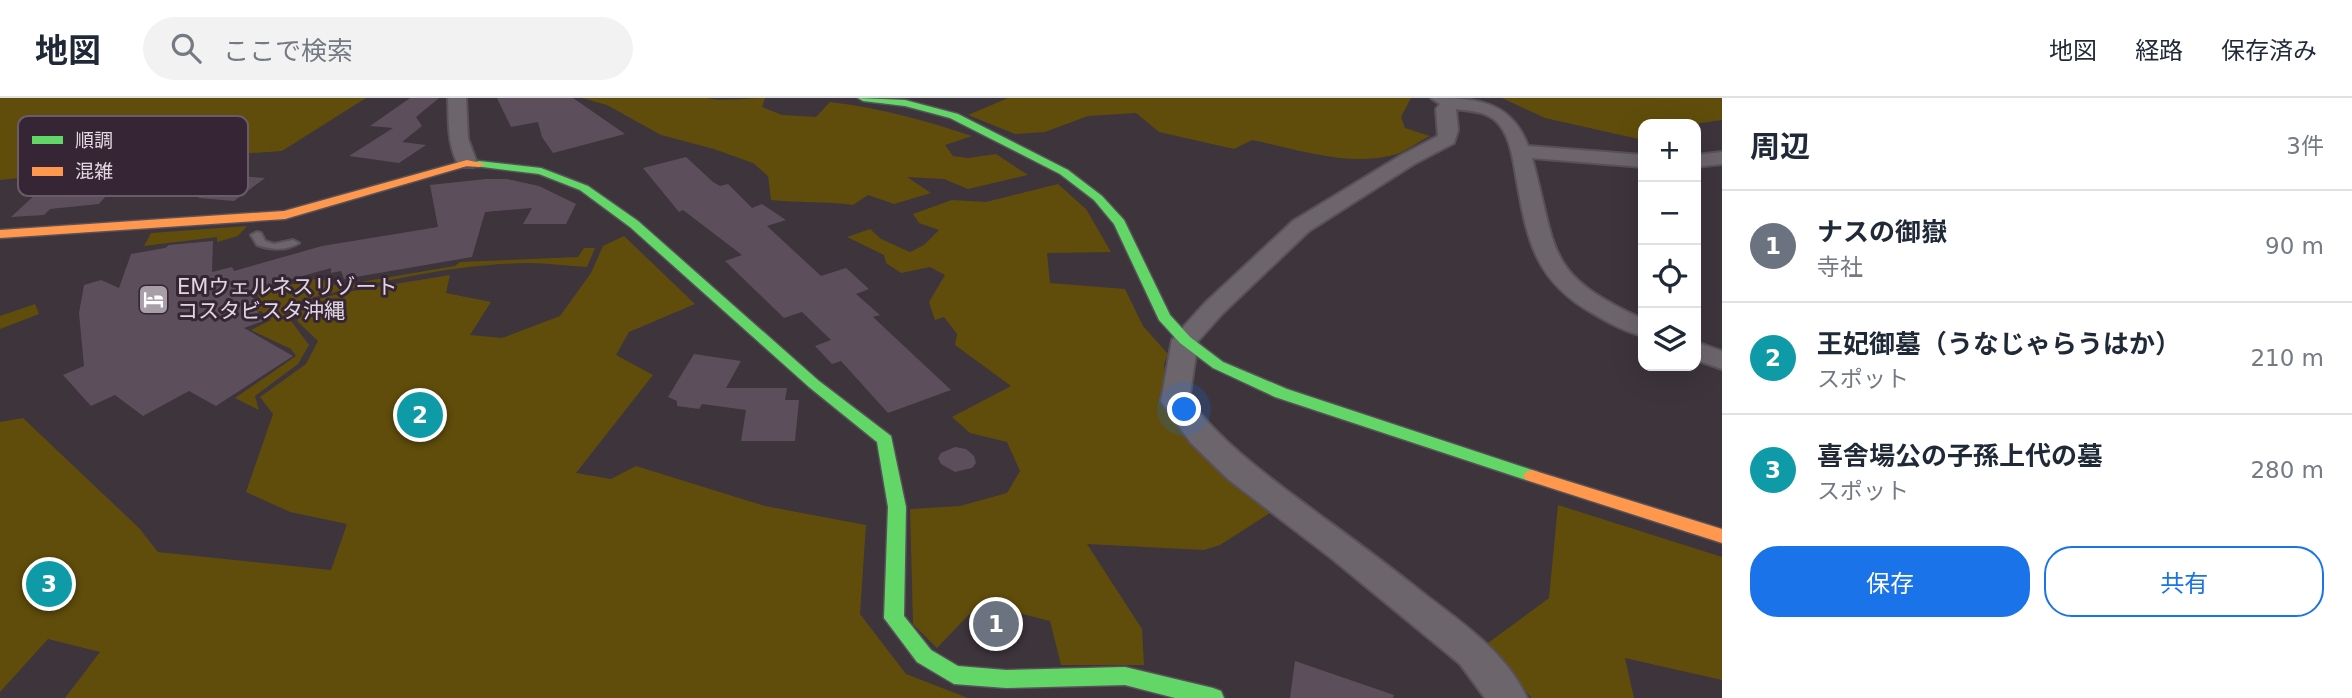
<!DOCTYPE html>
<html lang="ja">
<head>
<meta charset="utf-8">
<style>
	:root { --surface:#fff; --page:#f2f2f3; --text:#1f2937; --muted:#747a83; --line:#e0e1e3; --accent:#1a73e8 }
	body { margin:0; font-family:"DejaVu Sans","Noto Sans JP",sans-serif; background:var(--page); color:var(--text) }
	.controls { position:absolute; right:21px; top:21px; display:grid; overflow:hidden; border-radius:14px; box-shadow:0 7px 28px #0002 }
	.controls button { width:63px; height:63px; display:grid; place-items:center; padding:0; border:0; border-bottom:2px solid var(--line); background:var(--surface); color:var(--text); font:35px sans-serif }
	.you { position:absolute; left:1185px; top:312px; width:24px; height:24px; margin:-18px; border:5px solid #fff; border-radius:50%; background:#1a73e8; box-shadow:0 0 0 10px #1a73e833 }
	.badge { display:grid; place-items:center; width:46px; height:46px; border-radius:50%; background:var(--accent); color:#fff; font-size:23px; font-weight:700 }
	.pin { position:absolute; translate:-50% -50%; border:4px solid #fff; box-shadow:0 2px 7px #0006 }
	.list { margin:0; padding:0; list-style:none }
	h2 { display:flex; justify-content:space-between; align-items:center; height:91px; margin:0; padding:0 28px; font-size:30px }
	h2 small { font-size:23px; font-weight:400; color:var(--muted) }
	.list li { display:grid; grid-template-columns:46px 1fr auto; gap:21px; align-items:center; box-sizing:border-box; height:112px; padding:0 28px; border-top:2px solid var(--line) }
	.list b { display:block; font-size:26px; white-space:nowrap }
	.list p { margin:0; font-size:23px; white-space:nowrap; color:var(--muted) }
	.list em { font-size:23px; font-style:normal; color:var(--muted) }
	.actions { display:flex; gap:14px; padding:21px 28px }
	.actions a { flex:1; padding:16px 0; border:2px solid var(--accent); border-radius:28px; text-align:center; font-size:24px; color:var(--accent) }
	.actions .main { background:var(--accent); color:#fff }
	.icon { flex:none; width:38px; height:38px; fill:none; stroke:currentColor; stroke-width:2; stroke-linecap:round; stroke-linejoin:round }
	.map { position:relative; flex:none; width:1722px; height:600px; overflow:hidden }
	header { display:flex; align-items:center; gap:42px; box-sizing:border-box; height:98px; padding:0 35px; background:var(--surface); border-bottom:2px solid var(--line) }
	header strong { font-size:33px }
	nav { display:flex; gap:38px; margin-inline-start:auto; font-size:24px }
	.search { width:490px; height:63px; background:var(--page); display:flex; align-items:center; gap:18px; box-sizing:border-box; padding:0 24px; border-radius:38px; color:var(--muted); font-size:26px }
	main { display:flex }
	aside { flex:1; background:var(--surface) }
	.map>svg:first-child { display:block }
</style>
</head>
<body>
<header>
<strong>地図</strong>
<div class="search"><svg class="icon" aria-label="search" viewBox="0 0 24 24"><circle cx="10" cy="10" r="6"/><path d="M15 15l6 6"/></svg>ここで検索</div>
<nav><a>地図</a><a>経路</a><a>保存済み</a></nav>
</header>
<main>
<div class="map">
<svg width="1722" height="600" viewBox="0 0 1722 600">
	<rect width="100%" height="100%" fill="#3d343c"/>
	<g fill="#604d0b">
		<path d="M0,0H366L282,53L181,60L148,77L114,70L0,82Z"/>
		<path d="M582,0H706C725,4 745,0 765,0L762,9L782,17L816,19L830,4C880,10 924,22 972,38L945,47L953,58L968,60L996,56L1028,77L968,91L944,81L907,79L931,95L894,106L868,97L853,107C826,103 799,105 771,102L768,78L753,65L714,51L661,37L607,7Z"/>
		<path d="M1008,0H1411L1401,19L1405,30L1430,38C1420,43 1408,52 1397,56C1351,70 1297,51 1252,42L1234,51L1159,34L1136,15L1088,18L1045,34L1015,36L968,17Z"/>
		<path d="M1502,0H1722V22L1694,26H1643V42L1545,20Z"/>
		<path d="M1058,86L1086,111L1111,154L1047,155L1050,185L1125,191L1143,228L1168,256L1164,266L1169,306L1273,413L1220,447L1204,452L1087,446L1142,531L1144,567H1061L1050,523L980,505L937,550L913,526L910,411L960,408L1007,395L1020,373L1007,344L970,335L952,319L1011,288L955,247L957,236L944,219L935,222L929,204L945,177L930,169L901,175L886,165L884,157L847,139L870,131L881,141L910,154L924,147L939,132L919,125L913,116L952,102L986,104Z"/>
		<path d="M247,128L238,138L217,144V139L144,148L151,135Z"/>
		<path d="M624,138L695,206L629,234L616,257L653,277L576,375L611,381L636,368L765,408L866,427L860,516L906,576L968,600H65L100,554L48,541L0,594V324L23,320L139,430L158,454L331,472L347,426L290,414L246,394L273,316L260,299L306,266L318,243L297,223L306,204L346,194L450,177L446,195L491,204L470,237L502,240L560,218L591,175L603,148Z"/>
		<path d="M584,150H595L587,169C568,168 548,165 528,165C453,166 375,185 302,202L291,223L309,247L298,266L255,298L259,312L235,300L296,258L291,251L251,232L271,222L261,213L237,219L235,214L262,204L256,195L319,180L337,188L455,168L460,164L578,159Z"/>
		<path d="M35,206L39,216L0,231V218Z"/>
		<path d="M1558,407L1722,459V582L1625,560L1634,600H1531L1488,545L1549,500Z"/>
	</g>
	<g fill="#5d4e5c">
		<path d="M410,0H439L416,19L422,28L402,44L426,47L399,65L349,58L393,30L370,28Z"/>
		<path d="M497,0H573L625,36L553,55L542,39L538,24L511,29Z"/>
		<path d="M686,59L713,84L720,88L728,86L752,110L762,106L786,122L767,128L821,178L846,170L869,191L856,196L880,217L873,219L951,292L888,315L841,263L832,266L815,248L831,242L802,214L784,220L725,163L742,157L683,112L679,114L643,70Z"/>
		<path d="M186,69L220,71L213,76L265,80L234,103L198,100L205,95L152,91Z"/>
		<path d="M114,73L110,82L121,81L99,106L50,111L44,117L11,119L52,81Z"/>
		<path d="M486,81H507L539,88L576,106L566,126H523L532,110L485,114L472,159L344,181L341,173L331,175V170L249,193L257,205L253,206L263,223L244,230L293,258L216,308L189,293L143,318L115,297L91,308L63,277L84,268L79,215L84,187L101,182L119,190L131,156L165,150L169,147L213,143L212,174L232,169L234,173L322,148L438,129L430,87Z"/>
		<path d="M694,256L741,263L726,290H787L785,302H799L795,343H741L746,312L702,306L699,311L677,308V303L668,299Z"/>
		<path d="M955,349L966,351L974,358L976,365L972,370L955,374L941,366L938,360L941,355Z"/>
		<path d="M1295,563L1394,597L1393,600H1290Z"/>
	</g>
	<g fill="none" stroke-linecap="round" stroke-linejoin="round">
		<defs>
			<path id="lane" d="M257,134L261,135L265,143L274,146L293,142L299,145C286,153 272,152 257,147L251,137Z"/>
			<g id="street">
				<path d="M448,0H466L468,41L477,65L474,69H460C447,49 449,23 448,0Z"/>
				<path d="M1431,0C1475,0 1511,2 1528,48L1643,57V69L1532,60C1558,155 1544,176 1643,221V238C1626,234 1609,225 1594,216C1534,183 1527,141 1516,78C1513,61 1510,36 1496,23C1485,13 1470,13 1456,11L1458,32L1454,45L1414,66L1309,133L1223,215L1198,243L1189,302C1227,351 1276,384 1325,421C1360,446 1394,472 1427,498C1465,527 1507,556 1527,600H1485L1460,566L1331,460L1228,381L1191,345L1161,303L1172,242L1176,237L1205,205L1293,123L1400,58L1438,38L1436,11L1440,6Z"/>
				<path d="M1722,54V66L1696,69V57Z"/>
				<path d="M1696,244L1722,253V271L1696,262Z"/>
			</g>
			<g id="fast">
				<path d="M858,0L905,2L958,16L1068,72L1102,98L1124,122L1170,217L1190,239L1223,264L1287,291L1538,374L1541,378L1538,382H1526L1275,299L1213,270L1180,245L1159,222L1114,126L1094,102L1060,76L950,20L905,8L863,3Z"/>
				<path d="M479,63L541,70L588,88L638,123L819,283L891,338L906,409L904,518L931,552L958,568L1006,572L1125,569L1213,590L1221,593L1224,600H1175L1125,587L1006,590L954,586L917,564L884,520L888,409L877,344L809,289L630,129L580,92L539,76L475,68V64Z"/>
			</g>
			<g id="slow">
				<path d="M467,62L485,66L479,69L467,68L285,121L0,140V132L284,113Z"/>
				<path d="M1532,372L1722,431V445L1526,382L1523,378L1526,374Z"/>
			</g>
		</defs>
		<use href="#lane" stroke="#595159" stroke-width="4"/>
		<use href="#street" stroke="#595159" stroke-width="4"/>
		<use href="#fast" stroke="#595159" stroke-width="3"/>
		<use href="#slow" stroke="#595159" stroke-width="3"/>
		<use href="#lane" fill="#6d656c" fill-rule="evenodd"/>
		<use href="#street" fill="#6d656c" fill-rule="evenodd"/>
		<use href="#fast" fill="#63d668" fill-rule="evenodd"/>
		<use href="#slow" fill="#ff974d" fill-rule="evenodd"/>
	</g>
	<defs>
		<symbol id="hotel-square" viewBox="-11 -11 22 22"><rect x="-9" y="-9" width="18" height="18" rx="4" fill="#a89ea7" stroke="#362635"/><path d="M-6-4.5h1.5V1H6V5H4.5V3h-9V5H-6ZM-4 0a1.8 1.8 0 1 1 3.6 0ZM.5 0V-2.5h3Q6-2.5 6 0Z" fill="#fff"/></symbol>
	</defs>
	<g fill-rule="evenodd">
		<use href="#hotel-square" x="136" y="184" width="35" height="35"/>
	</g>
	<g text-anchor="middle" dominant-baseline="central" stroke-width="6" stroke-linejoin="round" paint-order="stroke">
		<g font-size="21" fill="#e2d7e0" stroke="#362635" text-anchor="start">
			<text x="177" y="189">EMウェルネスリゾート<tspan x="177" dy="24">コスタビスタ沖縄</tspan></text>
		</g>
	</g>
	<rect x="18" y="18" width="230" height="80" rx="10" fill="#362635" stroke="#6a5b68" stroke-width="2"/>
	<rect x="32" y="38" width="31" height="8" fill="#63d668"/>
	<rect x="32" y="69" width="31" height="9" fill="#ff974d"/>
	<g font-size="19" fill="#e2d7e0">
		<text x="75" y="49">順調</text>
		<text x="75" y="80">混雑</text>
	</g>
</svg>
<div class="controls">
<button>+</button>
<button>−</button>
<button><svg class="icon" aria-label="locate" viewBox="0 0 24 24"><circle cx="12" cy="12" r="6"/><path d="M12 2v4M12 18v4M2 12h4M18 12h4"/></svg></button>
<button><svg class="icon" aria-label="layers" viewBox="0 0 24 24"><path d="M12 4l9 5-9 5-9-5zM3 14l9 5 9-5"/></svg></button>
</div>
<div class="you"></div>
<div class="pin badge" style="left:996px;top:526px;background:#6b7280">1</div>
<div class="pin badge" style="left:420px;top:317px;background:#0f9aa8">2</div>
<div class="pin badge" style="left:49px;top:486px;background:#0f9aa8">3</div>
</div>
<aside>
<h2>周辺<small>3件</small></h2>
<ul class="list">
<li><span class="badge" style="background:#6b7280">1</span><div><b>ナスの御嶽</b><p>寺社</p></div><em>90 m</em></li>
<li><span class="badge" style="background:#0f9aa8">2</span><div><b>王妃御墓（うなじゃらうはか）</b><p>スポット</p></div><em>210 m</em></li>
<li><span class="badge" style="background:#0f9aa8">3</span><div><b>喜舎場公の子孫上代の墓</b><p>スポット</p></div><em>280 m</em></li>
</ul>
<div class="actions"><a class="main">保存</a><a>共有</a></div>
</aside>
</main>
</body>
</html>
